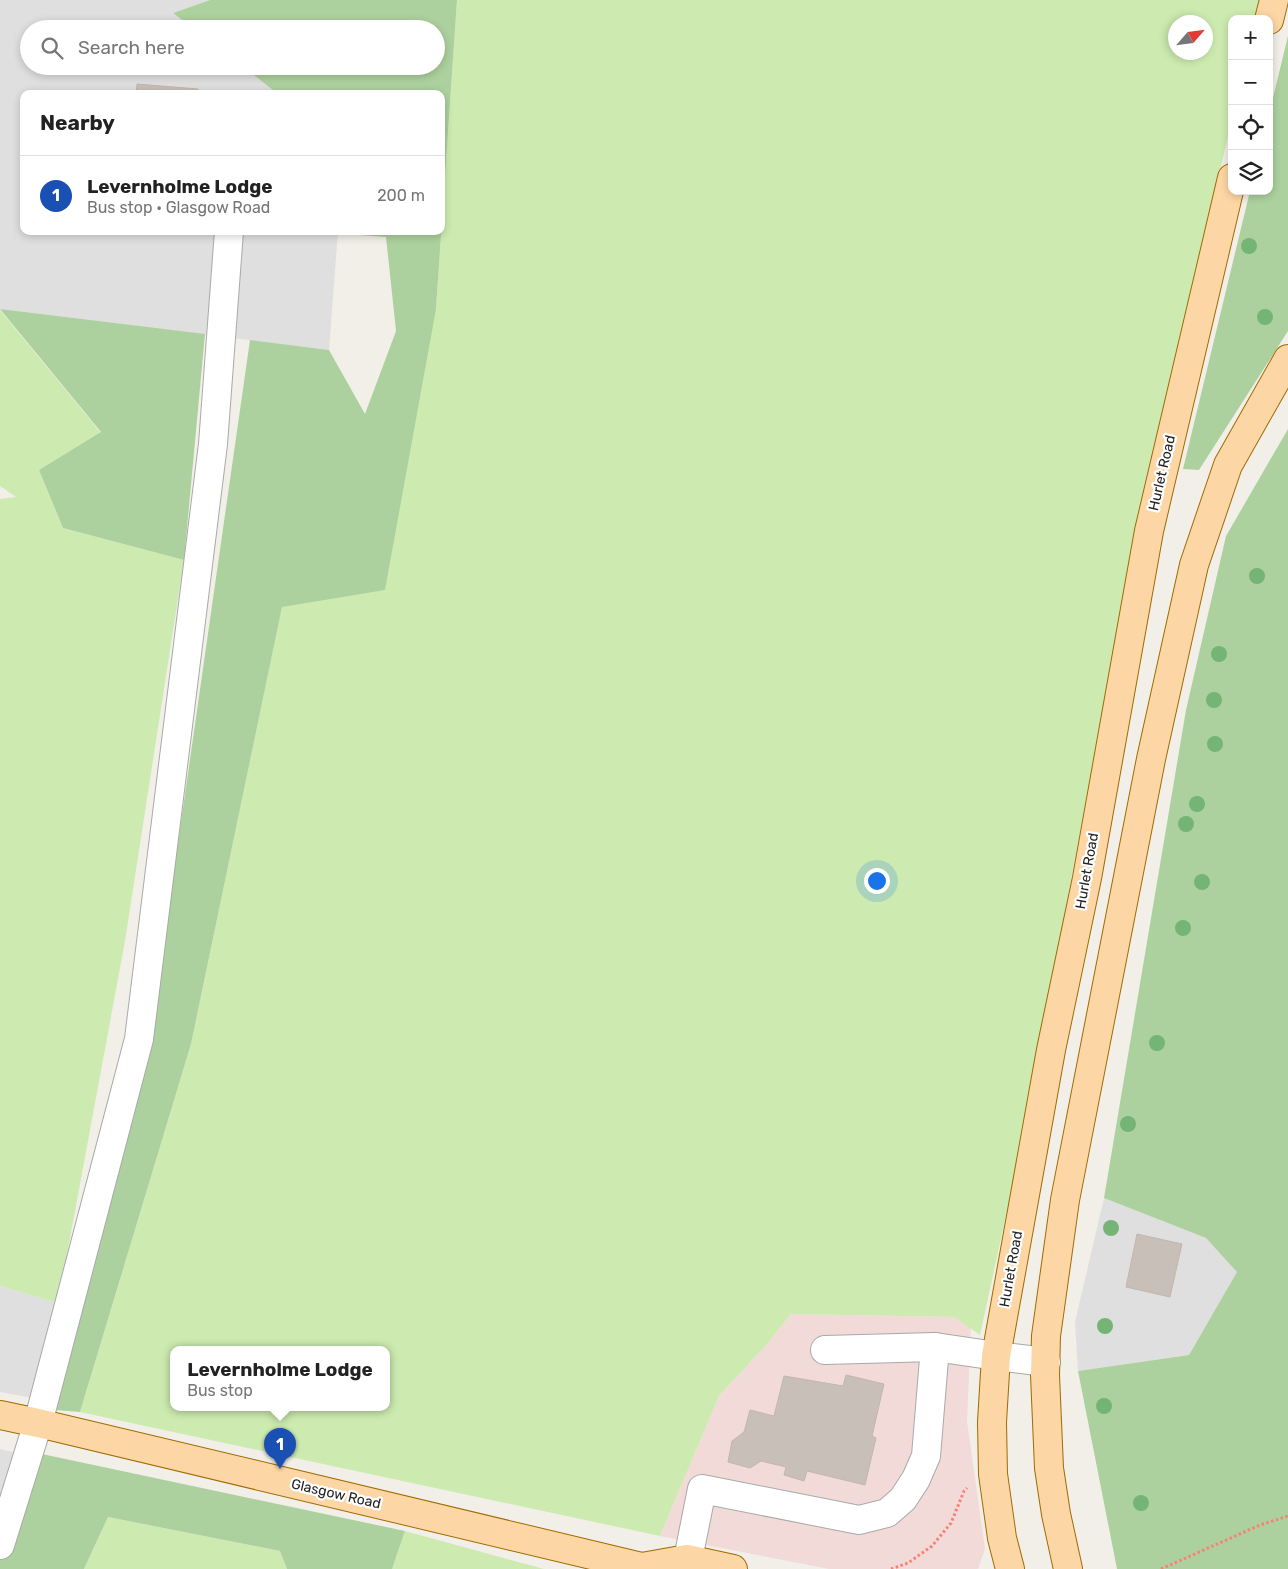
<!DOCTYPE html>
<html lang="en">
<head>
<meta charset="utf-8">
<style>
	:root { --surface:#fff; --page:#f6f6f6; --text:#222; --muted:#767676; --line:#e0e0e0; --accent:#d40000 }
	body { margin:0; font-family:Rubik,sans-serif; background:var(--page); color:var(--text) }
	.controls { position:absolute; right:15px; top:15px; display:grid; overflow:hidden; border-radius:10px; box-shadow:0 2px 8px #0003 }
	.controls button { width:45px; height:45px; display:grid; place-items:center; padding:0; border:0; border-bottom:1px solid var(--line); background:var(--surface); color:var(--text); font:25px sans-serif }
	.compass { position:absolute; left:1168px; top:15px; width:45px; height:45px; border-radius:50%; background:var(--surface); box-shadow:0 2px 8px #0003; rotate:62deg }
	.you { position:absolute; left:876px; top:880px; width:18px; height:18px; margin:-12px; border:4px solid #fff; border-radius:50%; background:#1a73e8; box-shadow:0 0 0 8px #1a73e833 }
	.badge { display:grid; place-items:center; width:32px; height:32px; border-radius:50%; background:var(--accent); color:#fff; font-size:16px; font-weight:700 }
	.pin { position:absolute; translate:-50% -41px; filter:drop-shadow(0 1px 2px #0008) }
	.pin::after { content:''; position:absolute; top:26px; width:18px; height:15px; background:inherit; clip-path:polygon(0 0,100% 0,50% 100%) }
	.popup { position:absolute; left:170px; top:1346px; width:220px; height:65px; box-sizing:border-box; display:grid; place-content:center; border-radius:10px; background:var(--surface); filter:drop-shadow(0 1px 4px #0005); font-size:16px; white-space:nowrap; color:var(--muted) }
	.popup b { font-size:19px; color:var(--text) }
	.popup::after { content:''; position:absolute; left:50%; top:100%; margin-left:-10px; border:10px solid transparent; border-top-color:var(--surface) }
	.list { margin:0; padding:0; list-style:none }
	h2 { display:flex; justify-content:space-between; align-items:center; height:65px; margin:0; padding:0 20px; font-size:21px }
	h2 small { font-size:16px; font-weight:400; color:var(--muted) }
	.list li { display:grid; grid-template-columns:32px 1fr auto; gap:15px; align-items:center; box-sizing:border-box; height:80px; padding:0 20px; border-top:1px solid var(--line) }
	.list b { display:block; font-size:19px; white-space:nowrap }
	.list p { margin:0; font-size:16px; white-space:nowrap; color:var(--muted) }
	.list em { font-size:16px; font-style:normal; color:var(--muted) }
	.icon { flex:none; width:28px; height:28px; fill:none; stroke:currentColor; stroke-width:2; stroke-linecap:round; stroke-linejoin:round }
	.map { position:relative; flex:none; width:1288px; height:1569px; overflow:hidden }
	.search { position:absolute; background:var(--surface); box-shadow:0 2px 8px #0003; left:20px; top:20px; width:425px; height:55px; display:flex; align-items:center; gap:12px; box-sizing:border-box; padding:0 18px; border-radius:28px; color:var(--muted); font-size:19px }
	.panel { position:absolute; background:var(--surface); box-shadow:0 2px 8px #0003; left:20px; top:90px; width:425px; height:145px; border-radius:10px }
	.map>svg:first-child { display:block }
</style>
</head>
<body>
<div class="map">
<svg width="1288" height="1569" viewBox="0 0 1288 1569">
	<rect width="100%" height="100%" fill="#f2efe9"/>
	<g fill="#e0dfdf">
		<path d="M0,0H210L173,13L194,29H29V66H242L278,94H24V231H338L329,350L0,309Z"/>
		<path d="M1104,1198L1206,1238L1238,1272L1189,1355L1078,1371L1075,1322Z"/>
		<path d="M0,1286L58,1303L33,1398L0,1392Z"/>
		<path d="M0,1449L21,1454L0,1524Z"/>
	</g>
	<path fill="#f2dad9" d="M791,1314L954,1317L971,1328L967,1421L985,1549L978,1569H829L660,1536L719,1396L768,1343Z"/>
	<g fill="#cdebb0" fill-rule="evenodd">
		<path d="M457,0H1261L1257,19H1232V120L1146,481L1020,1151L980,1335L954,1317L791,1314L768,1343L719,1396L660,1536L80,1412L191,1044L282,606L436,309ZM1176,22H1206V52H1176ZM174,1350H386V1408H174Z"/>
		<path d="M0,310L101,433L39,470L63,528L184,560L125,941L58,1303L0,1286V499L16,497L0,486Z"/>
		<path d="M108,1517L280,1551L287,1569H84Z"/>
		<path d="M405,1531L544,1569H392Z"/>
	</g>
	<g fill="#add19e">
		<path d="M210,0H457L436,309L385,590L282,607L191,1044L80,1412L55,1410L148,1053L250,340L329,350L365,414L396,331L386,237L333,233L334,231H441V94H278L242,66H436V29H194L173,13Z"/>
		<path d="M1288,36V331L1199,470L1183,469L1250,191H1269V114Z"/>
		<path d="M0,309L205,334L184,560L63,528L39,470L101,432Z"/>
		<path d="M1288,429V1569H1117L1078,1371L1189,1355L1237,1272L1206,1238L1104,1198L1186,710L1226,536Z"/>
		<path d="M42,1454L405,1531L392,1569H287L280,1551L108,1517L84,1569H0V1524Z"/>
	</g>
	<g fill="#c7bfb8" stroke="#c4b6ab">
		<path d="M137,84L198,89V94H136Z"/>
		<path d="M1137,1234L1182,1244L1170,1297L1126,1287Z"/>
		<path d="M846,1375L884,1384L872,1436L876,1438L865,1485L807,1471L804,1481L784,1475L786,1467L761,1461L750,1468L728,1462L732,1441L744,1432L750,1410L774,1416L784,1376L843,1386Z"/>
	</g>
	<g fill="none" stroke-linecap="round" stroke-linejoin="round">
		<defs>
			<g id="minor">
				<path d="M825,1350L935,1347L996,1356L1046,1362"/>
				<path d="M0,1545L38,1423L139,1039L213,444L229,231"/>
				<path d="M686,1569L702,1489L859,1520L887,1513L903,1499L916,1479L926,1456L935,1347"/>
			</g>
			<g id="major">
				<path d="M1269,20L1274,0"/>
				<path d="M0,1415L38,1423L642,1567L646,1569"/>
				<path d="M642,1567L687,1559L733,1569"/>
				<path d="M1010,1569L1002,1538L993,1474L992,1422L996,1356L1051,1050L1087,878L1149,531L1232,178"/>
				<path d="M1068,1569L1056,1514L1049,1468L1045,1375L1046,1336L1065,1200L1151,759L1194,565L1228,465L1288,359"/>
			</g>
		</defs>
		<use href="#minor" stroke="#a9a9a9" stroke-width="30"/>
		<use href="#major" stroke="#a06b00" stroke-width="30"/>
		<g stroke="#fa8072" stroke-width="3" stroke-dasharray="2.5 2.5" stroke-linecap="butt">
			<path d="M891,1569L908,1563L932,1546L951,1523L964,1491L967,1488"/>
			<path d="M1161,1569L1260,1525L1288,1516"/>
		</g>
		<use href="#minor" stroke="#fff" stroke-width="28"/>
		<use href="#major" stroke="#fcd6a4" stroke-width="28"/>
	</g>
	<g fill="#74b475">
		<circle cx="1249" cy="246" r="8"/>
		<circle cx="1265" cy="317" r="8"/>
		<circle cx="1257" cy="576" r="8"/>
		<circle cx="1219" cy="654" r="8"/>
		<circle cx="1214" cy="700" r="8"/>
		<circle cx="1215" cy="744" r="8"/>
		<circle cx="1197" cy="804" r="8"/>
		<circle cx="1186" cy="824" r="8"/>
		<circle cx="1202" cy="882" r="8"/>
		<circle cx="1183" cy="928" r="8"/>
		<circle cx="1157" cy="1043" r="8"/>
		<circle cx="1128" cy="1124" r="8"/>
		<circle cx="1111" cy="1228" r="8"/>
		<circle cx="1105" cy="1326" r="8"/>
		<circle cx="1104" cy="1406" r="8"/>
		<circle cx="1141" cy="1503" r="8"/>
	</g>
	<g text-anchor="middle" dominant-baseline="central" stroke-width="4.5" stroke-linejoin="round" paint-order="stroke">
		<g font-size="14" fill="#222" stroke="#fff">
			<text transform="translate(1162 473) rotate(-77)">Hurlet Road</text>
			<text transform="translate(1087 871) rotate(-80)">Hurlet Road</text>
			<text transform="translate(1011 1269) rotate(-80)">Hurlet Road</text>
			<text transform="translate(336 1494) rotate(13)">Glasgow Road</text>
		</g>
	</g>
</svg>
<div class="controls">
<button>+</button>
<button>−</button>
<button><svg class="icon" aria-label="locate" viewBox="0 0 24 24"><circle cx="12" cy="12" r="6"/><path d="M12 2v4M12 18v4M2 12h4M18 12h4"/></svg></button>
<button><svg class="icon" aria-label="layers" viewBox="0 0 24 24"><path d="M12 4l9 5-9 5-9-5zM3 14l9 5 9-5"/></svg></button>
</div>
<svg class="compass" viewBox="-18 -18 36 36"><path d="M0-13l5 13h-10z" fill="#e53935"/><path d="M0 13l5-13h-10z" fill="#767676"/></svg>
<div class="you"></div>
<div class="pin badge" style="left:280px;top:1469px;background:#1a4fb4">1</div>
<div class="popup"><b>Levernholme Lodge</b>Bus stop</div>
<div class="search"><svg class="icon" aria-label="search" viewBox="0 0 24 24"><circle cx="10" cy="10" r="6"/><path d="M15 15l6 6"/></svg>Search here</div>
<section class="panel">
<h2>Nearby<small></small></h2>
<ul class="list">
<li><span class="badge" style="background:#1a4fb4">1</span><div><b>Levernholme Lodge</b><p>Bus stop · Glasgow Road</p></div><em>200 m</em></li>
</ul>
</section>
</div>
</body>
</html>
